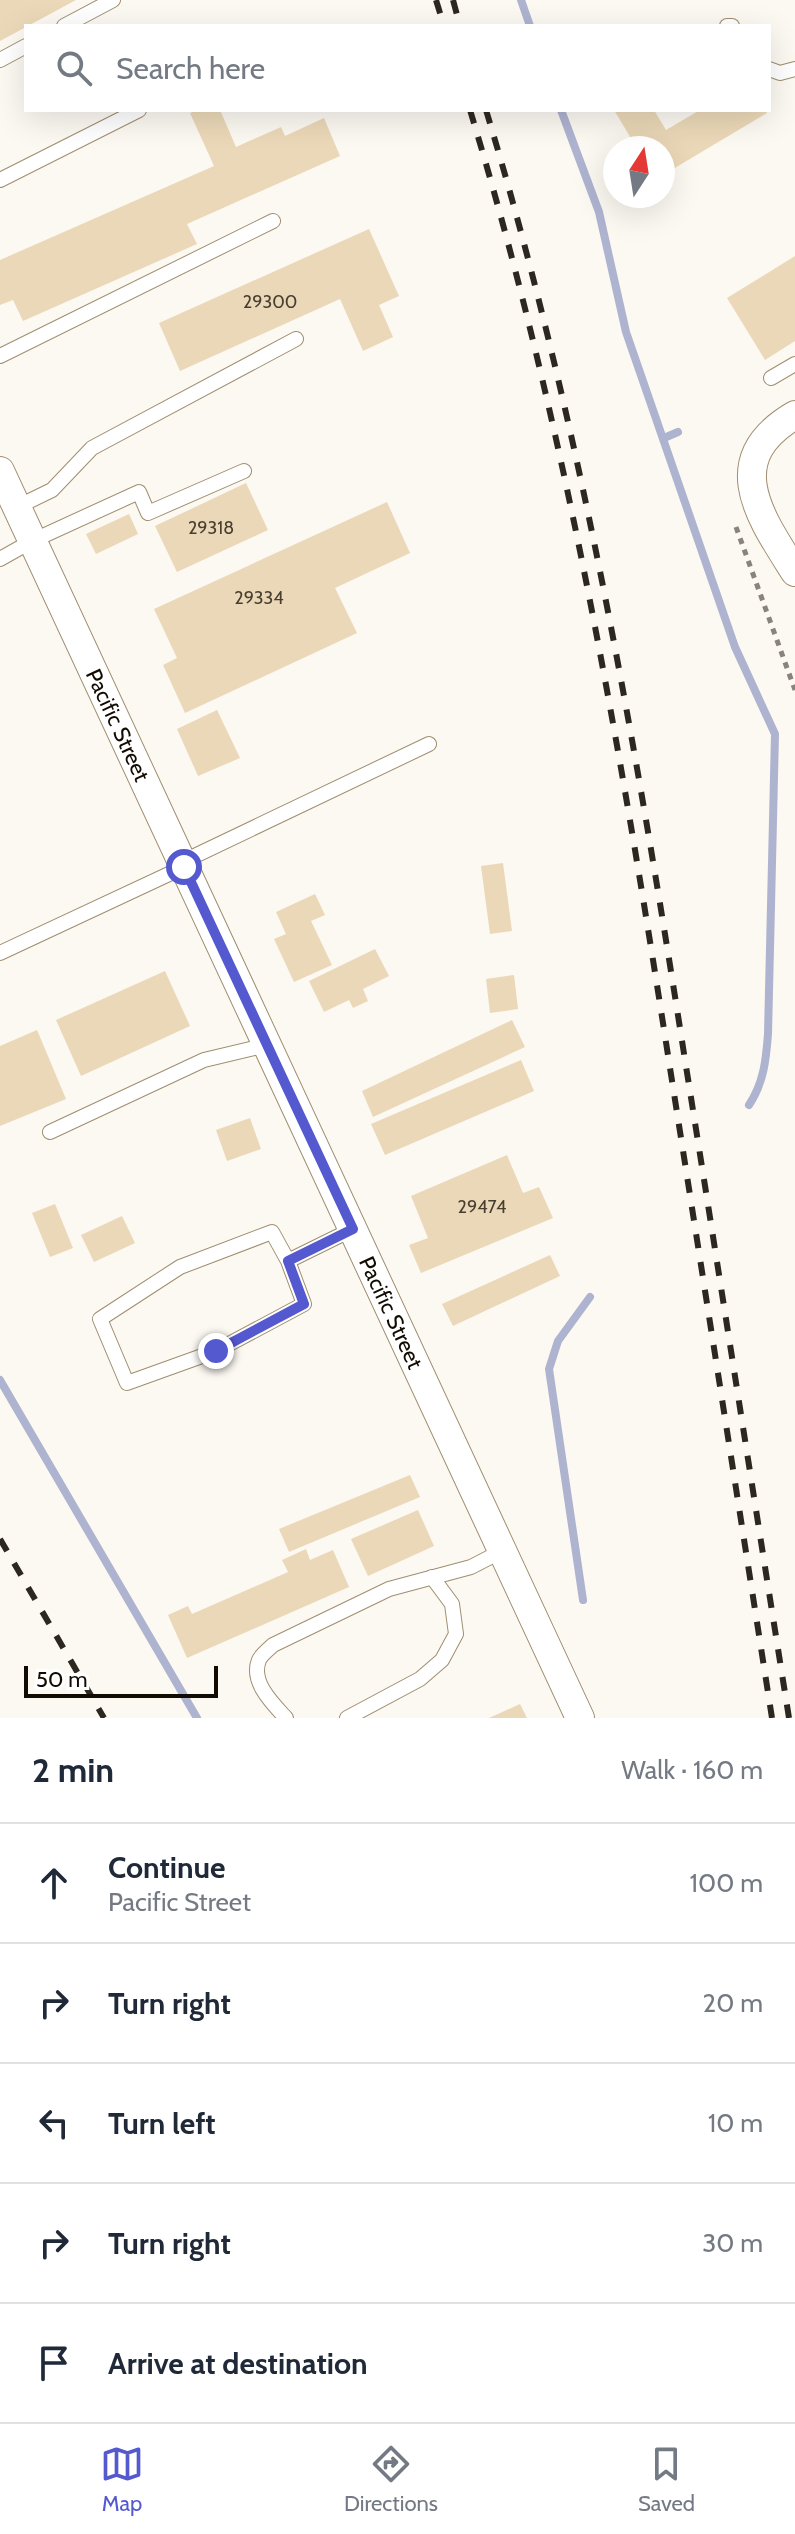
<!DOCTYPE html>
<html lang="en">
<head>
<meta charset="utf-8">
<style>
	:root { --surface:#fff; --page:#f2f2f3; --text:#1f2937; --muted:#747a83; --line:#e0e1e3; --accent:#5559d0 }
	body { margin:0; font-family:Cabin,sans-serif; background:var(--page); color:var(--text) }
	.compass { position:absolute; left:603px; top:136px; width:72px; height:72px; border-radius:50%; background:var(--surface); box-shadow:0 8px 32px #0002; rotate:12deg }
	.scale { position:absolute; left:24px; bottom:20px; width:194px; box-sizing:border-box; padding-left:8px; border:4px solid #110b02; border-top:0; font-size:22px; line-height:28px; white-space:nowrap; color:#110b02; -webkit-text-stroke:6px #fff; paint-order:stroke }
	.stop { position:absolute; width:24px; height:24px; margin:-18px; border:6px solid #5559d0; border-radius:50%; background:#fff }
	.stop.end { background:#5559d0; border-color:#fff; box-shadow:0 2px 8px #0008 }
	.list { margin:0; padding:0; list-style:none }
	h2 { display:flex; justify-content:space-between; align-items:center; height:104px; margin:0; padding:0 32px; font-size:34px }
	h2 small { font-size:26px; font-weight:400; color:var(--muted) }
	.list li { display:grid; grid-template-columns:52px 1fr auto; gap:24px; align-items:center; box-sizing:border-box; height:120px; padding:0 32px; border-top:2px solid var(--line) }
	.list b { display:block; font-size:30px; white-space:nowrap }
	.list p { margin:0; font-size:26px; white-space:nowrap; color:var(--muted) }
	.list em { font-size:26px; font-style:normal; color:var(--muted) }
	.icon { flex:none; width:44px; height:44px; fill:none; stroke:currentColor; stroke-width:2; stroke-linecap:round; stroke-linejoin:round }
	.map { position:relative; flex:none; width:795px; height:1718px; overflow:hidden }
	.search { position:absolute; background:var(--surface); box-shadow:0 8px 32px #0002; left:24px; right:24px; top:24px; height:88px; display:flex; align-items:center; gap:20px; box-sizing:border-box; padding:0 28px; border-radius:0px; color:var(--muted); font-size:30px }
	.sheet { height:704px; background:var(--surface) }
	nav { display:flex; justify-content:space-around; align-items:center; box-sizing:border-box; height:112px; border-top:2px solid var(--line); background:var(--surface); font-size:22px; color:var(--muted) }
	nav a { display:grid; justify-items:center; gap:4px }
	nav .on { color:var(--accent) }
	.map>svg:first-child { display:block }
</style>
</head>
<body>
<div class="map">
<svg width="795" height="1718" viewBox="0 0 795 1718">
	<rect width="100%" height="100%" fill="#fcf8f2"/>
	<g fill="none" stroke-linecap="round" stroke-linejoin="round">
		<g stroke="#aeb3d0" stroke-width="8">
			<path d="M521,0L530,26"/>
			<path d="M561,110L599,212L626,332L735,647L775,734L768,1034C766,1060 764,1082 749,1105"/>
			<path d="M664,438L678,432"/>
			<path d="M0,1380L197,1718"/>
			<path d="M583,1600L549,1369L558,1341L590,1297"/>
		</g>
	</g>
	<g fill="#ebd8b8">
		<path d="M0,0H76L0,41Z"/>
		<path d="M197,110H220L236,147L281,127L285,136L324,118L340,156L187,224L197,244L23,321L13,300L0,305V260L214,166L190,113Z"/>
		<path d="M614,110H654L666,130L700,110H765L767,113L663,175V148H629L635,145Z"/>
		<path d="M369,229L399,296L379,305L393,337L363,351L340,299L180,371L159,323Z"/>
		<path d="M795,256V341L765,360L727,298Z"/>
		<path d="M246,483L268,530L177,572L155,526Z"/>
		<path d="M387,502L410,553L335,588L357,633L185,713L163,665L177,658L154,609Z"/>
		<path d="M129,514L138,534L96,554L86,534Z"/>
		<path d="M217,710L240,758L198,776L177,729Z"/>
		<path d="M503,863L512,931L490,934L481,866Z"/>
		<path d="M315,894L325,915L311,921L332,965L294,982L274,939L286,934L276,912Z"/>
		<path d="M375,949L389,976L363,989L368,1001L353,1008L349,1000L324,1012L309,981Z"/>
		<path d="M165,971L190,1026L81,1076L56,1020Z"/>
		<path d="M514,975L518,1009L490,1013L486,979Z"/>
		<path d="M512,1020L525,1047L373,1117L362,1091Z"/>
		<path d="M37,1030L66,1099L0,1126V1046Z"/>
		<path d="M521,1060L534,1091L385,1155L371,1124Z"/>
		<path d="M250,1118L261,1149L227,1161L216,1130Z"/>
		<path d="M507,1155L523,1193L539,1187L553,1218L421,1273L409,1245L428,1238L411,1196Z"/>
		<path d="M55,1204L73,1248L50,1257L32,1213Z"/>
		<path d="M122,1216L135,1243L94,1262L81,1235Z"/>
		<path d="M550,1255L560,1276L453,1326L442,1304Z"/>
		<path d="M410,1475L420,1497L289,1552L279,1529Z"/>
		<path d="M418,1510L434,1546L368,1576L351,1539Z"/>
		<path d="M306,1549L310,1560L333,1550L349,1587L187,1658L168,1615L188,1606L192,1614L288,1572L282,1560Z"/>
		<path d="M520,1704L527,1718H489Z"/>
	</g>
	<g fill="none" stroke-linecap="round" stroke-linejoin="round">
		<defs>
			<g id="lane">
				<path d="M64,26L113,0"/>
				<path d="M727,26H732"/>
				<path d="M0,60L26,46"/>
				<path d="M769,69L780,73L795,69"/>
				<path d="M0,180L139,110"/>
				<path d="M0,356L273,221"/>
				<path d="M771,378L795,364"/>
				<path d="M17,507L52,490L92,448L296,339"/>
				<path d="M0,559L32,541L139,492L148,513L244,471"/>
				<path d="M182,862L429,744"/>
				<path d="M0,953L184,867"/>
				<path d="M50,1132L204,1060L267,1045"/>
				<path d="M288,1261L304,1304L216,1351L127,1383L100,1319L180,1267L272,1232L288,1261L353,1229"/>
				<path d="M286,1718C273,1704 250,1682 259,1660C261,1655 269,1649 273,1645L389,1589L471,1567L502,1551"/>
				<path d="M347,1718L420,1679L442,1660L456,1634L452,1604L432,1577"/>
			</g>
			<g id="street">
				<path d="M795,415C718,460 761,518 795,572"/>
				<path id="s1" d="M0,471L580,1718"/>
			</g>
		</defs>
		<use href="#lane" stroke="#9f8e6f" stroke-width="16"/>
		<use href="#street" stroke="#9f8e6f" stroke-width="30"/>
		<path stroke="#88837b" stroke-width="5" stroke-dasharray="6 6" stroke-linecap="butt" d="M736,527L795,690"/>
		<use href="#lane" stroke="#fff" stroke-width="14"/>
		<use href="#street" stroke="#fff" stroke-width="28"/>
		<g stroke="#2d281f" stroke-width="6" stroke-dasharray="14 14" stroke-linecap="butt">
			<path d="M436,0L444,26"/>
			<path d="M453,0L460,26"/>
			<path d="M470,110C565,422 620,746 670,1068C704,1284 738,1501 772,1718"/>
			<path d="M486,110C580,420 635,740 685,1060C720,1279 754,1499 789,1718"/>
			<path d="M0,1539L104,1718"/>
		</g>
	</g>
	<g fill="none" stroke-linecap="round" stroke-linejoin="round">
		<path stroke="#5559d0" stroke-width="10" d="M184,867L353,1229L288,1261L304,1304L216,1351"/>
	</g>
	<g text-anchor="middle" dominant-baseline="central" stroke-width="6" stroke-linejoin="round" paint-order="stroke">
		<g font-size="18" fill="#483e30">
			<text x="270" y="302">29300</text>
			<text x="211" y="528">29318</text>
			<text x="259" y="598">29334</text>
			<text x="482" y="1207">29474</text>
		</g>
		<g font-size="22" fill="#110b02" stroke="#fff">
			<text stroke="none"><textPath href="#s1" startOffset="280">Pacific Street</textPath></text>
			<text stroke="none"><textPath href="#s1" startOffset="928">Pacific Street</textPath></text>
		</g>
	</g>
</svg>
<svg class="compass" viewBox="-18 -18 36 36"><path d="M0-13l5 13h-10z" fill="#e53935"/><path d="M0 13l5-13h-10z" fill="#747a83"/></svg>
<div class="scale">50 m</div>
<div class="stop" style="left:184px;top:867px"></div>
<div class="stop end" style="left:216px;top:1351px"></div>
<div class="search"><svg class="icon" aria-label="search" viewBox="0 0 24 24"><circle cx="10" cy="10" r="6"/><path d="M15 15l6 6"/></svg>Search here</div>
</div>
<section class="sheet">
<h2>2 min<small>Walk · 160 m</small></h2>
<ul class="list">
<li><svg class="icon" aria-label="ahead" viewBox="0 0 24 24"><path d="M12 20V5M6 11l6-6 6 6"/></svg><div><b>Continue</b><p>Pacific Street</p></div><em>100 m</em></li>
<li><svg class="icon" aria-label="right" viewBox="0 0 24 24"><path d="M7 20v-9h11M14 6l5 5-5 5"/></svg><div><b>Turn right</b></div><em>20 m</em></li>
<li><svg class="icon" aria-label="left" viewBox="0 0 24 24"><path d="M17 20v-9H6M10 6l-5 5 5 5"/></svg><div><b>Turn left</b></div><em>10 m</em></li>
<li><svg class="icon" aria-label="right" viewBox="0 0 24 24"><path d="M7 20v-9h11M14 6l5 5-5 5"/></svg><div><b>Turn right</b></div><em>30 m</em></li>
<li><svg class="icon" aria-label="arrive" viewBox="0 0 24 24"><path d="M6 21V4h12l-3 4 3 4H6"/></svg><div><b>Arrive at destination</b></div></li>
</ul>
</section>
<nav>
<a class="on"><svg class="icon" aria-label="map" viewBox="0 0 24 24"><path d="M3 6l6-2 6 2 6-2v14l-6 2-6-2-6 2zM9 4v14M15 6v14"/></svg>Map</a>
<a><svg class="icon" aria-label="directions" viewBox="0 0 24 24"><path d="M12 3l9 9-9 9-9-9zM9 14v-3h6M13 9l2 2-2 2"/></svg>Directions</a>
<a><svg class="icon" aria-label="saved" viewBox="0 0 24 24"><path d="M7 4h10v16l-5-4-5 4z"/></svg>Saved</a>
</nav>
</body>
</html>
